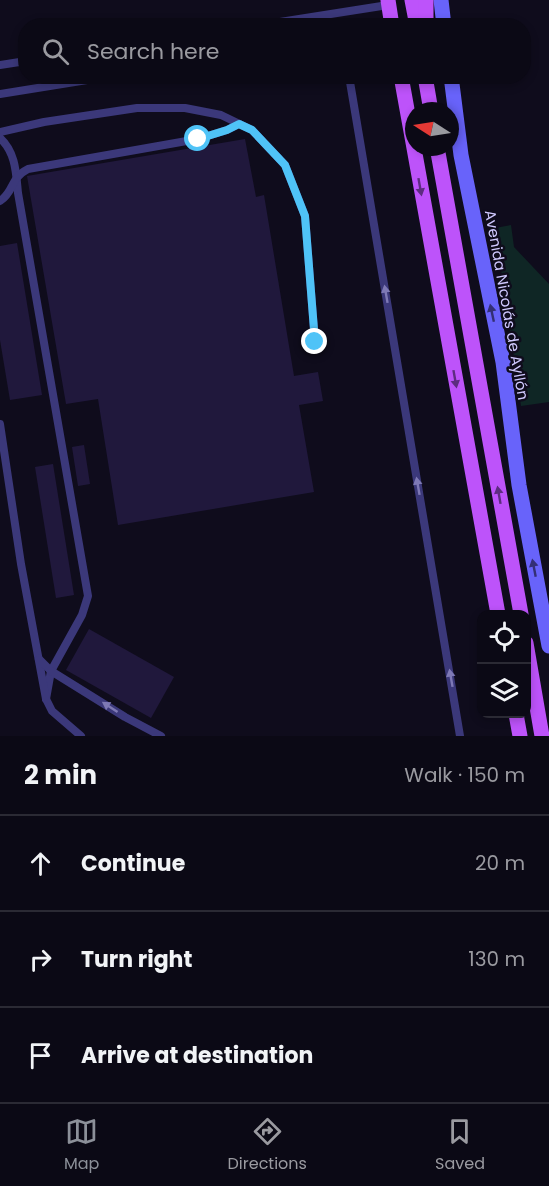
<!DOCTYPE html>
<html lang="en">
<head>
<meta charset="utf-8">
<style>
	:root { --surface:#0b0915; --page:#14121e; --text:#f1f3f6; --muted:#9a9aa0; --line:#2b2a34; --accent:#8c9099 }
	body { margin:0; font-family:Poppins,sans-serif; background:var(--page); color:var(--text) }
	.controls { position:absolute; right:18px; bottom:18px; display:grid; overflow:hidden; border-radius:12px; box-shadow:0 3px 9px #0003 }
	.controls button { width:54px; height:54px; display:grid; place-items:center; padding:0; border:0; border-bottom:2px solid var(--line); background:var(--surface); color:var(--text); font:30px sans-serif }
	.compass { position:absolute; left:405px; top:102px; width:54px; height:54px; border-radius:50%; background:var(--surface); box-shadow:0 3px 9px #0003; rotate:282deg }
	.stop { position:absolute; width:18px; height:18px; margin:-14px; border:4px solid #4fc3f7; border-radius:50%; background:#fff }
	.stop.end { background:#4fc3f7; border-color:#fff; box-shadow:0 2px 6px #0008 }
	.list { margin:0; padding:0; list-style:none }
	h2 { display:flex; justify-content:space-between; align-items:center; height:78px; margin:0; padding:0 24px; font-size:26px }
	h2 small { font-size:20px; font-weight:400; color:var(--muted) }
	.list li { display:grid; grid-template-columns:39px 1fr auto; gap:18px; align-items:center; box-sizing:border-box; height:96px; padding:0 24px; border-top:2px solid var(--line) }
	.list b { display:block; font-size:22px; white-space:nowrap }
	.list em { font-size:20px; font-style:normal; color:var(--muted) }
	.icon { flex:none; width:33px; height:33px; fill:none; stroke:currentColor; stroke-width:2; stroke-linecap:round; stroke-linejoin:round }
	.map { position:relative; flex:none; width:549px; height:736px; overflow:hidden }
	.search { position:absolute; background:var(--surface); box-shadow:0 3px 9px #0003; left:18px; right:18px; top:18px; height:66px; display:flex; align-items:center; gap:15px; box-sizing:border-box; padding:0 21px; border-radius:24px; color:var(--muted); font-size:22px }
	.sheet { height:366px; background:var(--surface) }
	nav { display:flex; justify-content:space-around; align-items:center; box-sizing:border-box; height:84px; border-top:2px solid var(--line); background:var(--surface); font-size:16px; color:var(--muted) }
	nav a { display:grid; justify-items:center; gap:3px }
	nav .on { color:var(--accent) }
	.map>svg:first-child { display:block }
</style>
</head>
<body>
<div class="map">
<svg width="549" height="736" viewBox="0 0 549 736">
	<rect width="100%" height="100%" fill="#0f0c1c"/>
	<path fill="#0f2625" d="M511,225L514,247L549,284V402L521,406L495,228Z"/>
	<g fill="#20183c">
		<path d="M245,139L256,197L264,195L294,376L318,372L323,401L299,405L314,492L118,525L98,399L66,404L27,176Z"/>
		<path d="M17,243L42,395L10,400L0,340V246Z"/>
		<path d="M84,445L90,484L78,486L72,447Z"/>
		<path d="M53,464L74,595L56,598L35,467Z"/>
		<path d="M89,629L174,677L151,718L66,670Z"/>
	</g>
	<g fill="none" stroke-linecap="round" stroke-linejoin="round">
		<g stroke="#3b387a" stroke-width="8">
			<path d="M254,26L388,5"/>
			<path d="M0,65L26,61"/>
			<path d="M349,76L460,736"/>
			<path d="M0,94L112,76"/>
			<path d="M0,132L44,122L137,108H185L221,115L252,130L285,165L305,216L315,342"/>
			<path d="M0,138C16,153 16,173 18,193L88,596L82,615L51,671L46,699"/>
			<path d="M0,201C15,191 9,179 28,169L198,139L227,130L239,124"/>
			<path d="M0,424L21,564L46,699L52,711L81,736"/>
			<path d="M39,659L51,671L125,717L161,736"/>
		</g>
		<g stroke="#6863fa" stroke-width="15">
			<path d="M441,0L444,26"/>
			<path d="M451,76L461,155L503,362L519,485L549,646"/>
		</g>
		<g stroke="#bd53fa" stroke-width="15">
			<path d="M388,0L392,26"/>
			<path d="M412,0L417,26"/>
			<path d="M426,26V0"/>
			<path d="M401,76L498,614"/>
			<path d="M425,76L431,111"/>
			<path d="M437,147L521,614"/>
			<path d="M526,643L542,736"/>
			<path d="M516,714L520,736"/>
		</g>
	</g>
	<defs><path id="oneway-solid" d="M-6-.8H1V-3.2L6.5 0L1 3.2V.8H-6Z" transform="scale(1.5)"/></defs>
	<g fill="#5d2c80">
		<use href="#oneway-solid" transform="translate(420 187) rotate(80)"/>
		<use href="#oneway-solid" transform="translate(455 379) rotate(80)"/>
		<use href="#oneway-solid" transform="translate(499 495) rotate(-100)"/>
	</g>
	<g fill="#7e79b5">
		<use href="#oneway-solid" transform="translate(386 294) rotate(-100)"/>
		<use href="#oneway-solid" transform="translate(418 486) rotate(-100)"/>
		<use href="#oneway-solid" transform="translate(451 678) rotate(-100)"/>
		<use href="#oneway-solid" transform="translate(110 707) rotate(-147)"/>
	</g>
	<g fill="#332f75">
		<use href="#oneway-solid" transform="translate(492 313) rotate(-102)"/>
		<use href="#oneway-solid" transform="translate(534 568) rotate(-101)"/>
	</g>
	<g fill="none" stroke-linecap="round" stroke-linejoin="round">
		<path stroke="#4fc3f7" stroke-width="8" d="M198,139L227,130L239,124L252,130L285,165L305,216L315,342"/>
	</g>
	<g text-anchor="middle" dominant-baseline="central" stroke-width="5" stroke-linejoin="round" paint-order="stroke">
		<g font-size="15" fill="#cfc8fd" stroke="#0f0c1c">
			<text transform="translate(507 305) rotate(80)">Avenida Nicolás de Ayllón</text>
		</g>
	</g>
</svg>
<div class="controls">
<button><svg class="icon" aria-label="locate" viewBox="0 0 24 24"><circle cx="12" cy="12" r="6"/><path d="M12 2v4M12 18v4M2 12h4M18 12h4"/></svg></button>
<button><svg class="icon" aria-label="layers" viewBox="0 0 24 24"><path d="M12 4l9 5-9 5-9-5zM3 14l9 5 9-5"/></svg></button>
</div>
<svg class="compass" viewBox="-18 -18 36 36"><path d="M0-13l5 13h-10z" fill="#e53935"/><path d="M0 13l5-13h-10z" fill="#9a9aa0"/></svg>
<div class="stop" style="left:198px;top:139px"></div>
<div class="stop end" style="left:315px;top:342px"></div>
<div class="search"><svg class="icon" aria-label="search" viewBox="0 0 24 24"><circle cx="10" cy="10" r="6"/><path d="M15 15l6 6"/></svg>Search here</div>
</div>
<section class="sheet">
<h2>2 min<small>Walk · 150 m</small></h2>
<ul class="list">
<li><svg class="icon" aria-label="ahead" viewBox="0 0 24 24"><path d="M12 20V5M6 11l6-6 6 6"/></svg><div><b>Continue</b></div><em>20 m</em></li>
<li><svg class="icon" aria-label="right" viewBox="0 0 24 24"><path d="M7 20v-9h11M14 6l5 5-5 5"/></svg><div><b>Turn right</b></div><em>130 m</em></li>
<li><svg class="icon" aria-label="arrive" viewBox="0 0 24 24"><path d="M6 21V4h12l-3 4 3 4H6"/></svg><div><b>Arrive at destination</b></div></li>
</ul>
</section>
<nav>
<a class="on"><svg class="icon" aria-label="map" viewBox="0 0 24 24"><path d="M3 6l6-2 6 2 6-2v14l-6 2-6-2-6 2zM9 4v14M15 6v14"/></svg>Map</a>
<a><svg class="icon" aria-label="directions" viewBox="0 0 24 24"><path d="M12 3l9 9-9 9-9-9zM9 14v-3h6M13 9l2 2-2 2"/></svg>Directions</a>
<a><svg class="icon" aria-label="saved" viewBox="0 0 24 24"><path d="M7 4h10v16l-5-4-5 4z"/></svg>Saved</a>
</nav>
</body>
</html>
